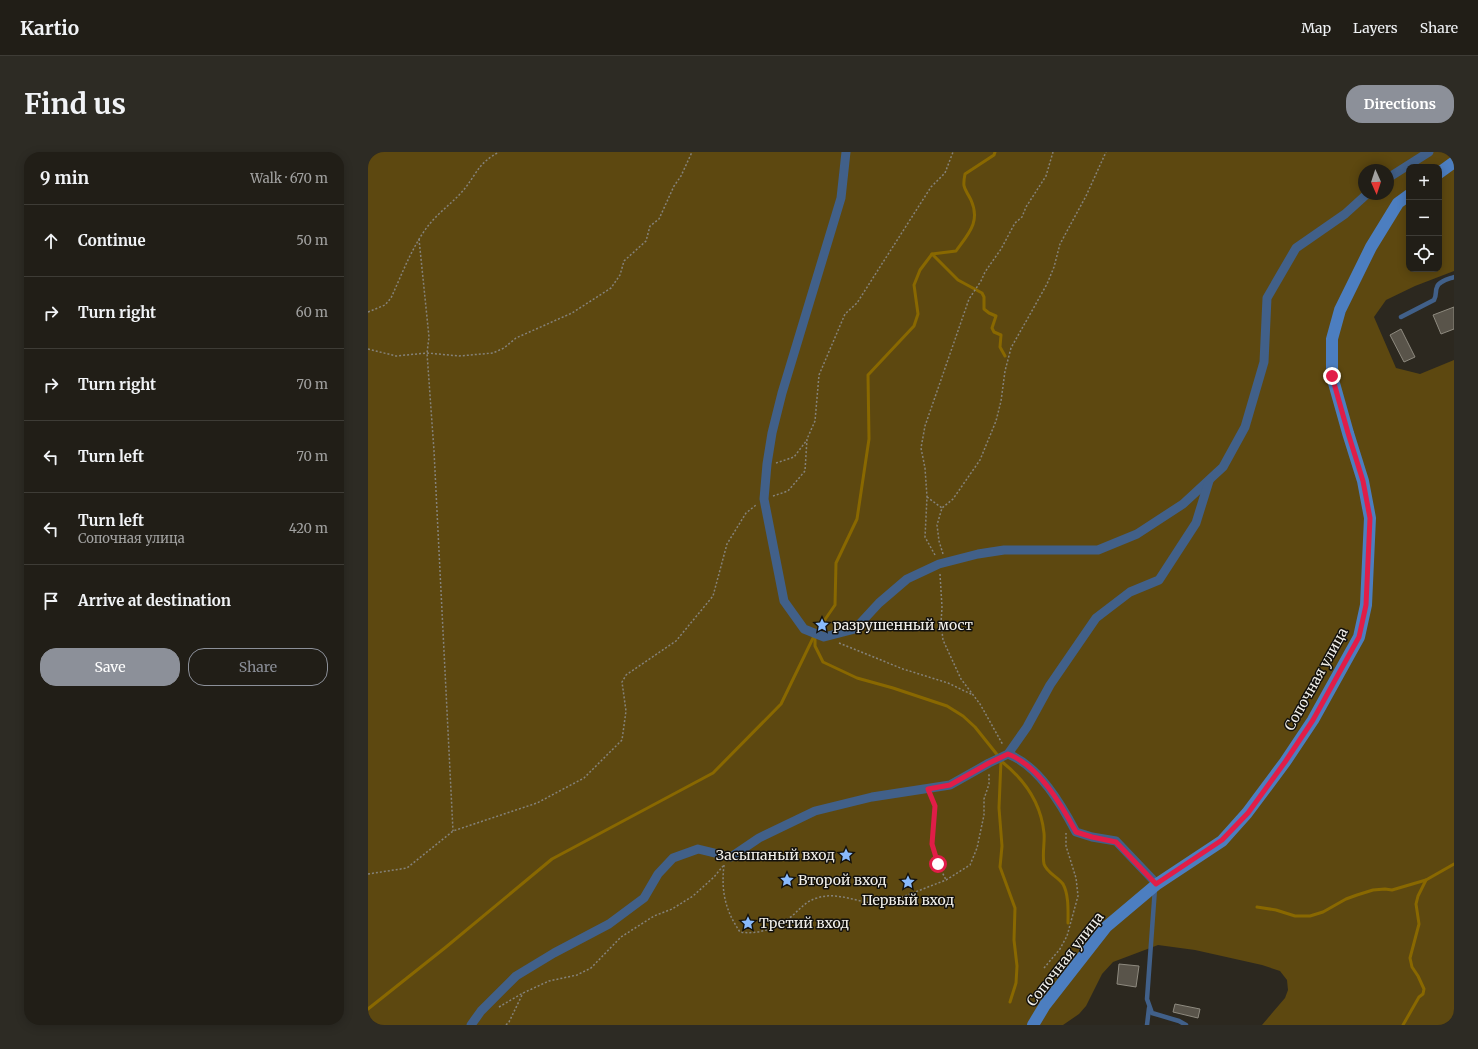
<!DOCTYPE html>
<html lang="en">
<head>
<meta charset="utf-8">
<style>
	:root { --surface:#211e17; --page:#2d2b24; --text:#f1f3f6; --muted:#a2a2a1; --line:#3e3c36; --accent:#8c9099 }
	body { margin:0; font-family:Merriweather,serif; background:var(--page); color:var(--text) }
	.controls { position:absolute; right:12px; top:12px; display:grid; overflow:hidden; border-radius:8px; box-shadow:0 2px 10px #0003 }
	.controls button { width:36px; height:36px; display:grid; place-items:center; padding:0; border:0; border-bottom:1px solid var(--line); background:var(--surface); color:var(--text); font:20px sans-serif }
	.compass { position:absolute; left:990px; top:12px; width:36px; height:36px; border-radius:50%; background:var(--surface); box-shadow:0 2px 10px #0003; rotate:177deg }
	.stop { position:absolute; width:12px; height:12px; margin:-9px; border:3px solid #e11d48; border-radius:50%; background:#fff }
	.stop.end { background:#e11d48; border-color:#fff; box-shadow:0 1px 4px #0008 }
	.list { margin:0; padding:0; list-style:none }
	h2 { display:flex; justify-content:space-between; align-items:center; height:52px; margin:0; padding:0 16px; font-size:17px }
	h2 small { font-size:13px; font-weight:400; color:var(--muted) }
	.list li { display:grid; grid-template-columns:26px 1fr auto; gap:12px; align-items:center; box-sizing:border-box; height:72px; padding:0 16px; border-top:1px solid var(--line) }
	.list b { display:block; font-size:15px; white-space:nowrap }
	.list p { margin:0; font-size:13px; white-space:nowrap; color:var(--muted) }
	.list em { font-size:13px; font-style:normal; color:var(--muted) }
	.actions { display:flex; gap:8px; padding:12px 16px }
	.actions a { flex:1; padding:9px 0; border:1px solid var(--accent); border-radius:16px; text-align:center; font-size:14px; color:var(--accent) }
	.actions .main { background:var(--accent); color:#fff }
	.icon { flex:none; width:22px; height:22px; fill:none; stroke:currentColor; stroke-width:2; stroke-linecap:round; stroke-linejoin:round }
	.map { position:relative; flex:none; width:1086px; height:873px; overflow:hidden; border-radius:16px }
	header { display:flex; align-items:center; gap:24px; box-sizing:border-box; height:56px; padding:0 20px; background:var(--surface); border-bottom:1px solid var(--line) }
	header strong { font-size:19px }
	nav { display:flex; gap:22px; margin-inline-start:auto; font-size:14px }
	.intro { display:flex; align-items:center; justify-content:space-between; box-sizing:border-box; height:96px; padding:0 24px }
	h1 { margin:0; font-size:28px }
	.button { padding:10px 18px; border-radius:16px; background:var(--accent); color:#fff; font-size:14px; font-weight:700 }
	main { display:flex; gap:24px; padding:0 24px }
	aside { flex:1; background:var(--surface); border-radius:16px; box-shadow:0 2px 10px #0003 }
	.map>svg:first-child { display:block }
</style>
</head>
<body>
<header>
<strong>Kartio</strong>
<nav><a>Map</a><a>Layers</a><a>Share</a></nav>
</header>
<div class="intro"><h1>Find us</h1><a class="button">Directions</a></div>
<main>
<aside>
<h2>9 min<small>Walk · 670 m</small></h2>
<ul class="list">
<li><svg class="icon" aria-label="ahead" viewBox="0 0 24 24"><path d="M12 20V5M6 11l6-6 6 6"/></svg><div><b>Continue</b></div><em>50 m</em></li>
<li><svg class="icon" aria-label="right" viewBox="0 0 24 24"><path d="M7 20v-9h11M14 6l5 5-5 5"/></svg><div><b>Turn right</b></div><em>60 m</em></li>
<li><svg class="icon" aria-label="right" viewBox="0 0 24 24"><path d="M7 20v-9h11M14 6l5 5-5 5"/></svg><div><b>Turn right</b></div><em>70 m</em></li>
<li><svg class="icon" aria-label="left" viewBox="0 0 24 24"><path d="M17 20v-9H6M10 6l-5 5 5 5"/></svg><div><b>Turn left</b></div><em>70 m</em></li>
<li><svg class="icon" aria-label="left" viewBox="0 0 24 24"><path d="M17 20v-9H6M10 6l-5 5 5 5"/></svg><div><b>Turn left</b><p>Сопочная улица</p></div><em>420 m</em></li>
<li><svg class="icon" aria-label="arrive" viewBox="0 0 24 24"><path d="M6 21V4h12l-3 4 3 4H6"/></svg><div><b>Arrive at destination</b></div></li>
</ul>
<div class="actions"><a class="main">Save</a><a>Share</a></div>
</aside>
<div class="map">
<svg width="1086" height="873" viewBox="0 0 1086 873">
	<rect width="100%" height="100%" fill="#2c281f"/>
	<path fill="#5d4810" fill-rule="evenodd" d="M0,0H1086V119L1047,134L1018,148L1006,165L1028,216L1052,222L1086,208V873H894L917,846L920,838L919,828L912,819L894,813L827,798L790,793L745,810L734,822L718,854L711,862L695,873H0ZM1041,15H1071V117H1041ZM996,18H1020V42H996Z"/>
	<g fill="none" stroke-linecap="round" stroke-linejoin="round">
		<g stroke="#896800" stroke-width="3">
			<path d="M564,102L590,128L614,141L616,145V157L621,161L628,164L624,176L626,180L633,183L632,195L637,204"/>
			<path d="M447,484V494L455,510L489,526L525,536L579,554L595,564L607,575L631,605"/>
			<path d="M633,608L631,656L634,694L632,715L647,756L646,788L649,814L648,831L642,850"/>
			<path d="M633,609C656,627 673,651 676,681C677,690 674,702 676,712C679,721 689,724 695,732C701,743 700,759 700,771"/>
			<path d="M889,755L908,758L927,764H942L955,760L978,747L989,743L1005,738L1017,737L1024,738L1058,728L1086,712"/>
			<path d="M0,857L78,795L184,707L345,621L413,552L447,482L467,453L468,411L489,367L501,287L500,223L546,174L550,162L546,133L552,118L564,102L588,99C600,82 613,70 603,48C597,36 594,37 597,22L626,3L627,0"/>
			<path d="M1035,873L1051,845L1055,842L1056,837L1050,824L1044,815L1042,806L1051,772L1048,752L1050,744L1058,728"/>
		</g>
	</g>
	<g fill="#59544a" stroke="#8e8a7f">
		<path d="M1086,155V177L1073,182L1065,163Z"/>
		<path d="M1033,177L1047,205L1036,210L1022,183Z"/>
		<path d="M751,812L771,814L768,835L749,832Z"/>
		<path d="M807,852L832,857L830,866L805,860Z"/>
	</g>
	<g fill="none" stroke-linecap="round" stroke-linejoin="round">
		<g stroke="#85827a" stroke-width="1.5" stroke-dasharray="2 2" stroke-linecap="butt">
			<path d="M51,87L61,185L59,201L66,299L85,679"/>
			<path d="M0,160L17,153L23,146C35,120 46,89 65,68C75,57 89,47 98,35C110,19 111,11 131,0"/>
			<path d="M0,197L28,204L59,201L91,204L125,201L136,196L148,186L204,161L243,136L252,123L256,109L278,89L282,74L291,67L306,34L313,24L324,0"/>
			<path d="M408,311L426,305L439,288"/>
			<path d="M405,344L420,339L437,319L439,287L447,269L451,223L477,162L489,151L563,35L577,21L585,0"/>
			<path d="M559,345L574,356"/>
			<path d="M575,402L571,389L569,373L574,356L585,347L612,308L628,269L633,249L637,219L643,196L679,132L686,115L692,92L718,44L738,0"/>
			<path d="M567,403L557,385L559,345L557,316L553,296L557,274L601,147L613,129L617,120L633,97L647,71L654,65L658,55L678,24L685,0"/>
			<path d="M572,422L574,455L573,471L575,488L593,527L612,552L635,593"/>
			<path d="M471,491L535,517L580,531L605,543"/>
			<path d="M563,644C570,662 563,673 564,690C564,703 573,717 578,728"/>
			<path d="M356,713C353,739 357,758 372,780C390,783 410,776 424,764C432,757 438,749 449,746C473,738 496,755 519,751L578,728L602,713L609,696L616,663V647L621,632V621"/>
			<path d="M0,722L39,716L85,679L169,651L216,626L254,588L258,559L254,530L258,523L308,489L345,444L359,392L378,361L388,353"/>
			<path d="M676,816L692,797L699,784L710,744L708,726L698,694V681"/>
			<path d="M131,855L155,841L181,829L209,823L223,816L253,785L286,764L304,757L325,744L346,725L355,714"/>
			<path d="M138,873L141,870L155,841"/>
		</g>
		<g stroke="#416089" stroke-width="4.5">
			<path d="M1033,165L1066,148C1069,143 1067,139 1069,135C1071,129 1081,127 1086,125"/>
			<path d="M787,736L779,847L784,861L811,869L818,873"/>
			<path d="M779,873L781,856"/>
		</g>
		<g stroke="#416089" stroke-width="9">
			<path d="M478,0L473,46L414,241L404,281L399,312L396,347L416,449L436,477L456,485L487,477L511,451L539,427L571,412L610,402L636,398H730L769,382L815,352L855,315L877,275L896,210L899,146L928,96L977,62L999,42"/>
			<path d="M1020,26L1061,0"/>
			<path d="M640,602C671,614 693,652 708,680L724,685L748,689L789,732"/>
			<path d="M103,873L113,859L148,824L186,801L241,772L276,746L290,722L305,706L330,697L363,705L391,686L447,659L504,645L582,633L621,611L640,602L659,575L682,533L728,466L762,440L791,428L828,371L841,329"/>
		</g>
		<g stroke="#4c7ec0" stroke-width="12">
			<path d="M1071,21L1086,10"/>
			<path d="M665,873L677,853L738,775L789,732L854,689L879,661L917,610L945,568L991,485L998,453L1002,366L995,329L980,281L964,224V187L972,158L1003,95L1030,51L1041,43"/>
		</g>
	</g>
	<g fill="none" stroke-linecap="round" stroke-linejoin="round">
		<path stroke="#e11d48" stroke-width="5" d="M570,712L564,692L567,654L560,637L582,633L621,611L640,602C671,614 693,652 708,680L724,685L748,690L788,732L854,688L880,661L917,610L945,568L991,485L998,453L1002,366L995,329L980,281L964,224"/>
	</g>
	<defs>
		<symbol id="sight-bare" viewBox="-9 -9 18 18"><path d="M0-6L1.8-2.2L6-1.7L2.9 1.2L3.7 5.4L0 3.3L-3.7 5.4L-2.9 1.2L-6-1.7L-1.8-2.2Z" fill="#89bafc" stroke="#13110d" stroke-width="2.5" paint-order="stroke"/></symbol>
	</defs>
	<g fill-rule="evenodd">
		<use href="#sight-bare" x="444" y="463" width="20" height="20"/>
		<use href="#sight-bare" x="468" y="693" width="20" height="20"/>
		<use href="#sight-bare" x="409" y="718" width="20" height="20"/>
		<use href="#sight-bare" x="530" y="720" width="20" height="20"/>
		<use href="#sight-bare" x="370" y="761" width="20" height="20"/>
	</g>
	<g text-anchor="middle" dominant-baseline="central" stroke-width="3" stroke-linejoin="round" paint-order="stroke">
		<g font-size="14" fill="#f2f0ea" stroke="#13110d" text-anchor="start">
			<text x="465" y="473">разрушенный мост</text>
			<text x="467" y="703" text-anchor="end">Засыпаный вход</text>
			<text x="430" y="728">Второй вход</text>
			<text x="540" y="748" text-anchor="middle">Первый вход</text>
			<text x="391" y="771">Третий вход</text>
		</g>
		<g font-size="14" fill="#f2f0ea" stroke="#13110d">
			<text transform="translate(948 527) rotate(-61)">Сопочная улица</text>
			<text transform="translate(697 807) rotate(-52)">Сопочная улица</text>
		</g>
	</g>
</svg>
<div class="controls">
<button>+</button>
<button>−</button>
<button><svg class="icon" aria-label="locate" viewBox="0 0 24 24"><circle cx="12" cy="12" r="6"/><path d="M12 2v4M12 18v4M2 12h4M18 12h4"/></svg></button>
</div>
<svg class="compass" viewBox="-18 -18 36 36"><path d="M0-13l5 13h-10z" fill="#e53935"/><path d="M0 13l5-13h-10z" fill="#a2a2a1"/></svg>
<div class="stop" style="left:570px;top:712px"></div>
<div class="stop end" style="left:964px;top:224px"></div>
</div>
</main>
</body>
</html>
